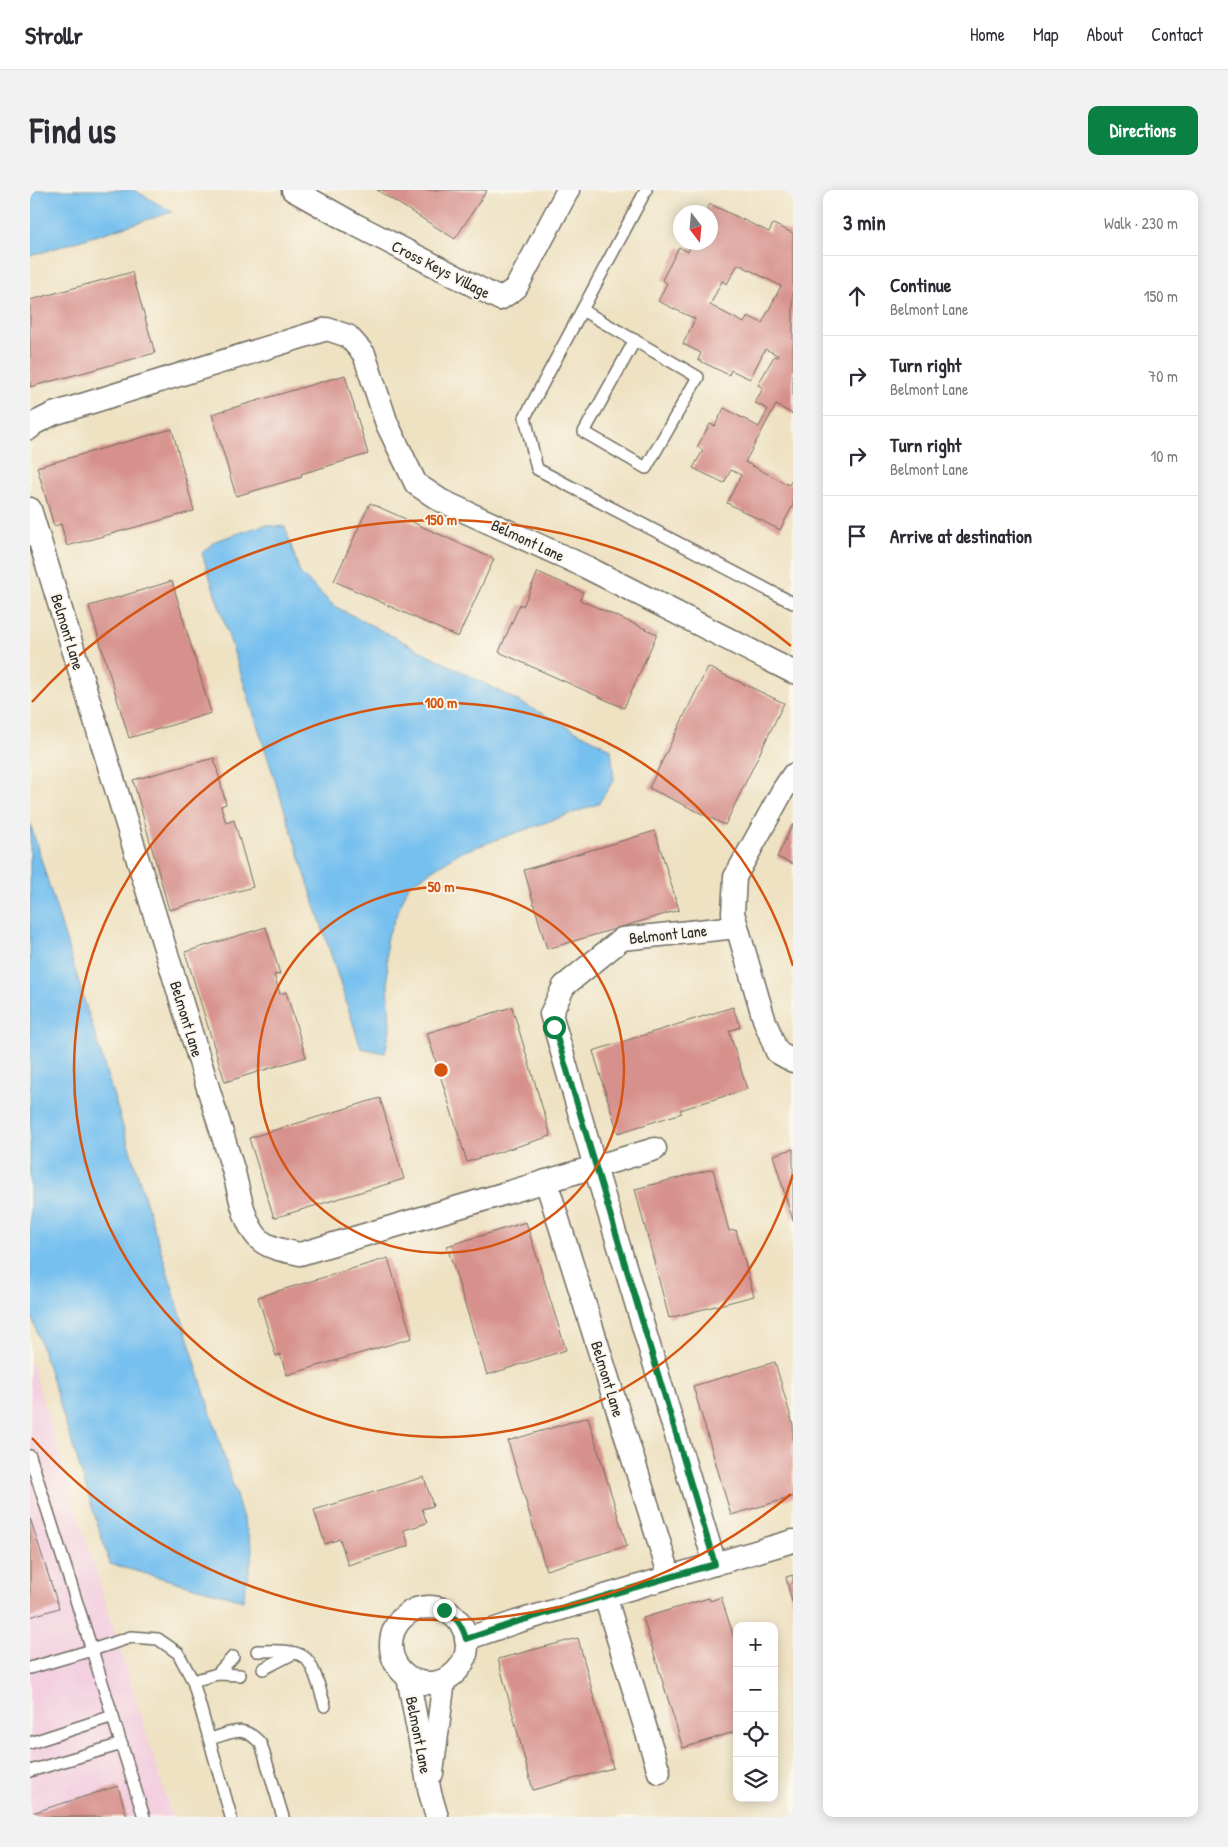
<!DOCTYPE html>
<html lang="en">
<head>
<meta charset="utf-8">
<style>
	:root { --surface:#fff; --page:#f2f2f3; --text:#2b2b33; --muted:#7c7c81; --line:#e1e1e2; --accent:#0b8043 }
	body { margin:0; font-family:"Patrick Hand",sans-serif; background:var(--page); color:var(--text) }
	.controls { position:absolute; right:15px; bottom:15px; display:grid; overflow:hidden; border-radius:10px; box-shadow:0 2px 12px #0003 }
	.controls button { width:45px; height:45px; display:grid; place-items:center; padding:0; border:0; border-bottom:1px solid var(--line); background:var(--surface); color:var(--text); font:25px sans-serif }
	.compass { position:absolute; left:643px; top:15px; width:45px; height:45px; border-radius:50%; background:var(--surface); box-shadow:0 2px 12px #0003; rotate:164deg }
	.stop { position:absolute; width:15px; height:15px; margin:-11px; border:4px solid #0b8043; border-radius:50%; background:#fff }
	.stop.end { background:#0b8043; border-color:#fff; box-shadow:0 1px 5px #0008 }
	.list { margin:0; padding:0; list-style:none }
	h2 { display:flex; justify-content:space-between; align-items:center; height:65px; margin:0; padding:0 20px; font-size:21px }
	h2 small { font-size:16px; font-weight:400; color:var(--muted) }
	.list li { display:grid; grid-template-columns:32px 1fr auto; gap:15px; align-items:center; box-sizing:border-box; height:80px; padding:0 20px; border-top:1px solid var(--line) }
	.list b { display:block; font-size:19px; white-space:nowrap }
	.list p { margin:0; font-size:16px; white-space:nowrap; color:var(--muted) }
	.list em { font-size:16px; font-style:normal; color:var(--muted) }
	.icon { flex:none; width:28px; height:28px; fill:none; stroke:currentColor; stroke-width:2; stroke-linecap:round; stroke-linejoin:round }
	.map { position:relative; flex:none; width:763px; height:1627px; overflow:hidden; border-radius:10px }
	header { display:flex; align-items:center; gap:30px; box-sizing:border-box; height:70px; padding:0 25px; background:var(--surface); border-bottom:1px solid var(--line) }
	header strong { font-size:24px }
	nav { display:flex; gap:28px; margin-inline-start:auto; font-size:18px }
	.intro { display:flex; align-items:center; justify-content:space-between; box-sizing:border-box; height:120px; padding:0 30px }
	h1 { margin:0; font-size:35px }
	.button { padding:12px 22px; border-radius:10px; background:var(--accent); color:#fff; font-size:18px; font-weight:700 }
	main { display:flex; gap:30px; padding:0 30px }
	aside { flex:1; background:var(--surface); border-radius:10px; box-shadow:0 2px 12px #0003 }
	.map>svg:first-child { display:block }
</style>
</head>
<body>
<header>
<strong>Strollr</strong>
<nav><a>Home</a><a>Map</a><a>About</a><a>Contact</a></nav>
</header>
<div class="intro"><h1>Find us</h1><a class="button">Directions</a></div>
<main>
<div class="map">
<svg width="763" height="1627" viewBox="0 0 763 1627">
	<rect width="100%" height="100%" fill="#fbf7ec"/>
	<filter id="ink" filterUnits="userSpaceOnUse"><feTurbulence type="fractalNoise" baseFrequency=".02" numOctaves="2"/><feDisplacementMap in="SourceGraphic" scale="10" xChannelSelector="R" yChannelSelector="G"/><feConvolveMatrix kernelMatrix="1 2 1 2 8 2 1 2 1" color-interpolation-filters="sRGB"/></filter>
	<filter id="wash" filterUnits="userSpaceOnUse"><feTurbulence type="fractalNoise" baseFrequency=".0096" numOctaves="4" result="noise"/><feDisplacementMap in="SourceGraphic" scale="20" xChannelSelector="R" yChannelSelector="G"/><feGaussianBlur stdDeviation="1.12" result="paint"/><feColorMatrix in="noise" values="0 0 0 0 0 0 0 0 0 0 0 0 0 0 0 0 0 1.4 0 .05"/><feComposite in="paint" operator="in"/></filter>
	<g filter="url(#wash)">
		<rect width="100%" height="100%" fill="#eee2c3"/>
		<path fill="#f3cfe0" d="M0,1169L142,1627H0Z"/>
		<g fill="#76c0ef" stroke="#50768d">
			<path d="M0,0H104L142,22L0,66Z"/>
			<path d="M234,335L255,337L270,383L304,416L581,559L584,590L568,614L429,663L379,695L356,750L360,838L355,863L331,858L172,363L185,351Z"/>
			<path d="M0,633L223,1361L213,1410L80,1374L0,1120Z"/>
		</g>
		<g id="blocks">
			<g fill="#d7918c" fill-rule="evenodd">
				<path d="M347,0H457L425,49Z"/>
				<path d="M680,14L739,42L743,34L763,43V224L746,215L715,272L759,295L763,288V318L762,317L750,340L697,313L711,285L701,280L694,293L663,278L673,260L667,257L680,234L685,236L694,218L729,237L738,219L725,213L733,198L728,195L744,166L747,167L748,165L735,159L720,189L701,180L699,185L668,170L671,163L653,154L665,129L628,111L637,93L632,90L649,57L658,62L662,52H680V22H675ZM708,74L751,96L732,133L718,126L714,133L680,115L692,91L697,94Z"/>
				<path d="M102,82L125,163L0,197V110Z"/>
				<path d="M315,185L338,264L271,284L272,287L206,306L182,224Z"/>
				<path d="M142,239L164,321L37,356L31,334L24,336L7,277Z"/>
				<path d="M340,313L464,369L428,447L304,391Z"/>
				<path d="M508,382L553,402L550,410L627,444L594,518L469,462L490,414L493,416Z"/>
				<path d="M142,391L181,523L99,548L59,416Z"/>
				<path d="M678,477L754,513L695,635L619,598Z"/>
				<path d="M184,568L196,614L191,616L196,633L204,630L223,697L139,720L103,590Z"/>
				<path d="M763,634V674L747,667Z"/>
				<path d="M625,641L649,720L517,759L494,680Z"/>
				<path d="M236,737L250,784L244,785L250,804L256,802L276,867L195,892L155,762Z"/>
				<path d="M482,817L521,946L437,972L397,843Z"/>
				<path d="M703,817L710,837L699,841L717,899L650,920L652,923L588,943L563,861Z"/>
				<path d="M350,908L374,989L244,1028L219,948Z"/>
				<path d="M763,959V1031L743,965Z"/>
				<path d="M683,979L699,1041L706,1040L724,1106L639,1128L605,999Z"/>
				<path d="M496,1032L536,1160L457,1185L417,1056Z"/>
				<path d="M358,1068L382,1148L257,1185L250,1164L246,1166L228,1107Z"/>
				<path d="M745,1172L763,1235V1307L701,1325L663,1196Z"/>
				<path d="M558,1227L597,1356L516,1380L478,1251Z"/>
				<path d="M394,1287L403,1316L392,1319L397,1333L374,1340L379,1356L318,1375L310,1349L295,1354L284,1320Z"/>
				<path d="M0,1328L29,1418L0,1427Z"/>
				<path d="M763,1385V1412H762L756,1387Z"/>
				<path d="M691,1407L707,1457V1541L653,1558L613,1428L679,1408L680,1411Z"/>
				<path d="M548,1448L583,1578L503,1600L468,1469Z"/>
				<path d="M88,1596L97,1627H4L2,1623Z"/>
			</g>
		</g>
	</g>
	<g filter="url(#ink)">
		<use href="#blocks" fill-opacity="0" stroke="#6f6b60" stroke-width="1"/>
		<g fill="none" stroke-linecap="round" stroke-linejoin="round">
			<defs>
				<g id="service">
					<path d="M616,0L495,227L507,279L763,413"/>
					<path d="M552,120L668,187L616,278L554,242L605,150"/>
					<path d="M0,1266L62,1460L101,1447L128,1449L148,1463L163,1491L201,1627"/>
					<path d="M227,1461C241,1461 262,1459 274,1467C284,1473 291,1504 295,1516"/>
					<path d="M0,1478L62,1460L114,1627"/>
					<path d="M233,1479L264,1463"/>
					<path d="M187,1484L203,1467"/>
					<path d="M163,1491L187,1484L210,1485"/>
					<path d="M179,1549C203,1543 213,1533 231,1554L253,1627"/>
					<path d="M0,1553L83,1526"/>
					<path d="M0,1581L92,1554"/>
				</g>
				<g id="minor">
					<path d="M263,0L324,34L470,109L486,98L538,0"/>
					<path d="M0,238L3,234L23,224L297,139L318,146L334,164L357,234L386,294L410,310L554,376L763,482"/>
					<path d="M0,319L203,979C209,1000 213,1033 229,1049C239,1059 257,1061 270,1064L625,959"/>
					<path d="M763,585L753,600L705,687L703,723L734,829L747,862L763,871"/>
					<path d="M516,991L640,1387"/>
					<path d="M685,1374L565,977L521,824L534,796L592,749L707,737"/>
					<path d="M575,1406L629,1582"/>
					<circle cx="399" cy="1455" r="38"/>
					<path d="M436,1449L486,1432L763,1351"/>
					<path d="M378,1487L400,1603L407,1627"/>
					<path d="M402,1583L414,1490"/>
				</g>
			</defs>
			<use href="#service" stroke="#6f6b60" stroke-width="14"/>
			<use href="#minor" stroke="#6f6b60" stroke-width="25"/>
			<use href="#service" stroke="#fff" stroke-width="11"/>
			<use href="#minor" stroke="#fff" stroke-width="22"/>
		</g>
	</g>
	<g fill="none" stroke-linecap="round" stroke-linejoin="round" filter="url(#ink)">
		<path stroke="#0b8043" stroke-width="6" d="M414,1420C427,1428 432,1435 436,1449L486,1432L685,1374L524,837"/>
	</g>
	<g fill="none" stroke="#d5540f" stroke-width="2.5">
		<circle cx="411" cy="880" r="183"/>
		<path d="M763 984A367 367 0 1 1 763 776"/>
		<path d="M761 1304A550 550 0 0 1 2 1248M2 512A550 550 0 0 1 761 456"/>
	</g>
	<g text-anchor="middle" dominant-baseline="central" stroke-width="4" stroke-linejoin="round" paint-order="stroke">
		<g font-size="16" fill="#2b2b2b" stroke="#fbf7ec">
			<text transform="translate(411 79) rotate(27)">Cross Keys Village</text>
			<text transform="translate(498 350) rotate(25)">Belmont Lane</text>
			<text transform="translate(38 442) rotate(73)">Belmont Lane</text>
			<text transform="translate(638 744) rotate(-6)">Belmont Lane</text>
			<text transform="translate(157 829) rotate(73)">Belmont Lane</text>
			<text transform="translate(578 1189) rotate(73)">Belmont Lane</text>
			<text transform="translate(389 1545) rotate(79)">Belmont Lane</text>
		</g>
	</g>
	<circle cx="411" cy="880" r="8" fill="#d5540f" stroke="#fbf7ec" stroke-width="2.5"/>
	<g font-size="15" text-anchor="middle" font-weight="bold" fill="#d5540f" stroke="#fbf7ec" stroke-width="4" stroke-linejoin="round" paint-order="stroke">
		<text x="411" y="335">150 m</text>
		<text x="411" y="518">100 m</text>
		<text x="411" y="702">50 m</text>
	</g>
</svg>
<div class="controls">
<button>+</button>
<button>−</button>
<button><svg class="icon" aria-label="locate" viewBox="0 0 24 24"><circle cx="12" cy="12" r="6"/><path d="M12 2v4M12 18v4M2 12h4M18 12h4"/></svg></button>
<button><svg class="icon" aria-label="layers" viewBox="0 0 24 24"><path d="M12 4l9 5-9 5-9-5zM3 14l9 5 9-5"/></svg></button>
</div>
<svg class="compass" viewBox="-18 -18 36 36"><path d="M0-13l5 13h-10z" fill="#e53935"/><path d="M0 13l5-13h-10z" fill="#7c7c81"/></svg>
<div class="stop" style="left:524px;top:837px"></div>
<div class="stop end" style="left:414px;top:1420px"></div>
</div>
<aside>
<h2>3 min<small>Walk · 230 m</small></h2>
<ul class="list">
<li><svg class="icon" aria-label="ahead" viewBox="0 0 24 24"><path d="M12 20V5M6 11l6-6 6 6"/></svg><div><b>Continue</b><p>Belmont Lane</p></div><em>150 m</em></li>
<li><svg class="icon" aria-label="right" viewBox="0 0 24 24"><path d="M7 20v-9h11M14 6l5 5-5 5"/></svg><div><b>Turn right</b><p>Belmont Lane</p></div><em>70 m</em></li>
<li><svg class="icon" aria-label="right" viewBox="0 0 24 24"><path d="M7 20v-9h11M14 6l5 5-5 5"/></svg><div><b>Turn right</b><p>Belmont Lane</p></div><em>10 m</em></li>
<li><svg class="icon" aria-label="arrive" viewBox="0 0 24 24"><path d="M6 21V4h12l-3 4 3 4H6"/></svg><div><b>Arrive at destination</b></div></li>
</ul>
</aside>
</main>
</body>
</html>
